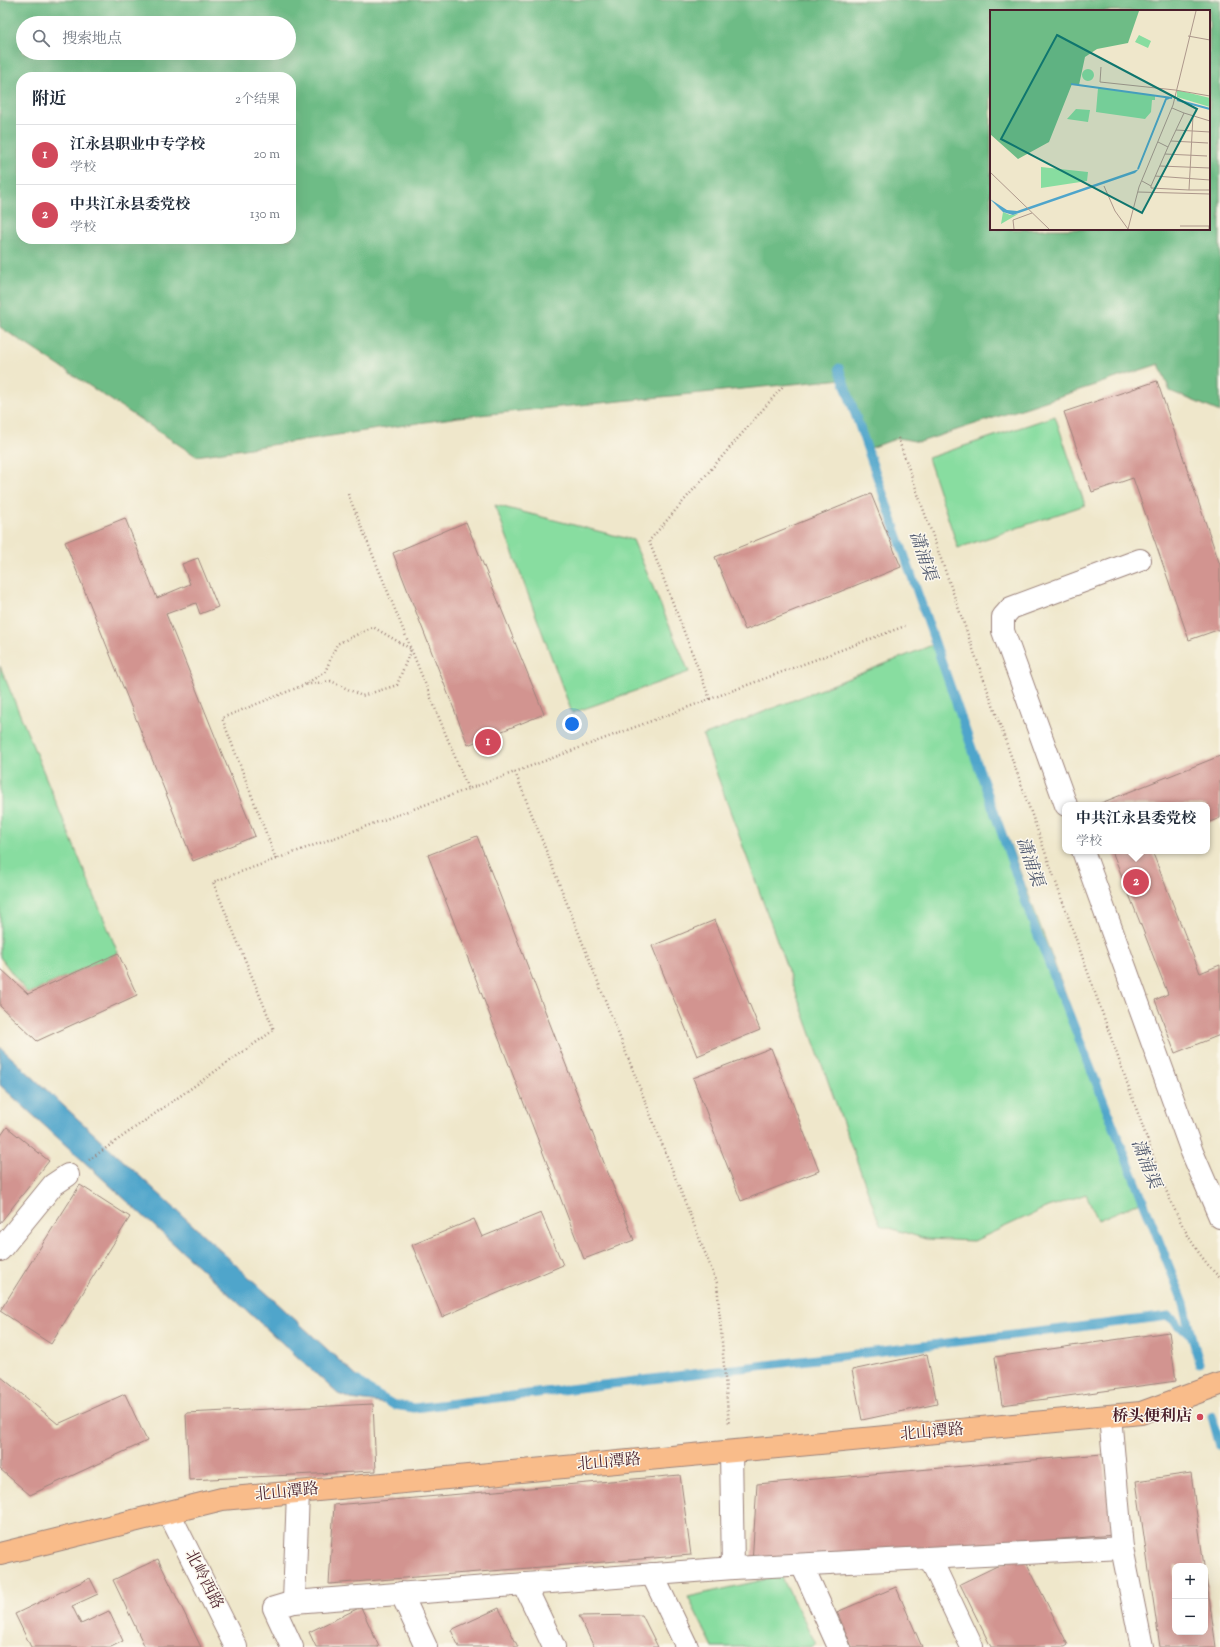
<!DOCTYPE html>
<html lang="zh">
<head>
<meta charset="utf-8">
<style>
	:root { --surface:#fff; --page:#f6f6f7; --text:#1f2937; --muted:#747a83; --line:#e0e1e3; --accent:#d1495b }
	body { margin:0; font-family:"Sorts Mill Goudy","Noto Serif SC",serif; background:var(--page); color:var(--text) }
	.controls { position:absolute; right:12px; bottom:12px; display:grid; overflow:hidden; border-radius:8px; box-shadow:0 4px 16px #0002 }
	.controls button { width:36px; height:36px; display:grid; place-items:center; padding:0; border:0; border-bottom:1px solid var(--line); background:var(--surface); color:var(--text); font:20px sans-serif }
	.you { position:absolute; left:572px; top:724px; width:14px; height:14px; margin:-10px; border:3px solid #fff; border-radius:50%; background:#1a73e8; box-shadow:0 0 0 6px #1a73e833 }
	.badge { display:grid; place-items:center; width:26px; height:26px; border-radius:50%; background:var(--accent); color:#fff; font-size:13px; font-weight:700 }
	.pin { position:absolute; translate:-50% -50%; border:2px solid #fff; box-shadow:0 1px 4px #0006 }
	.popup { position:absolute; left:1062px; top:802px; width:148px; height:52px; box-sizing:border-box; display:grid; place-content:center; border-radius:8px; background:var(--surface); filter:drop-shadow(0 1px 3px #0005); font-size:13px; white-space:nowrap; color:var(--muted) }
	.popup b { font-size:15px; color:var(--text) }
	.popup::after { content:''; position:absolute; left:50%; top:100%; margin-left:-8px; border:8px solid transparent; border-top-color:var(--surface) }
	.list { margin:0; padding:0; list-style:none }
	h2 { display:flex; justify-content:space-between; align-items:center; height:52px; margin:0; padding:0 16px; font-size:17px }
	h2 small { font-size:13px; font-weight:400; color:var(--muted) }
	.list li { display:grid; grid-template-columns:26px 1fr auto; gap:12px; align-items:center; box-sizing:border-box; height:60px; padding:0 16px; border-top:1px solid var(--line) }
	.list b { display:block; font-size:15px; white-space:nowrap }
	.list p { margin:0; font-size:13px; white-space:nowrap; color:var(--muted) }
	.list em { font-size:13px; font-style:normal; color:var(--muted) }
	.icon { flex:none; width:22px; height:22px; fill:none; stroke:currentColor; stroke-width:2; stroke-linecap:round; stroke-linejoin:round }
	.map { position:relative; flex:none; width:1220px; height:1647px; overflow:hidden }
	.search { position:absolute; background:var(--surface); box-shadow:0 4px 16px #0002; left:16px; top:16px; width:280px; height:44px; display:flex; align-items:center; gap:10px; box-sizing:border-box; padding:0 14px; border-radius:22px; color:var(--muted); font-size:15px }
	.panel { position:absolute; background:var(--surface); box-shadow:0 4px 16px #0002; left:16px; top:72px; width:280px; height:172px; border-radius:16px }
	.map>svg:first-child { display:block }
</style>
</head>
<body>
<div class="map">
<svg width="1220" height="1647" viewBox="0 0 1220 1647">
	<rect width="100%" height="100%" fill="#fbf7ec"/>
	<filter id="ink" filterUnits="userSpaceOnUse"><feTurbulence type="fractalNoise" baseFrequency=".025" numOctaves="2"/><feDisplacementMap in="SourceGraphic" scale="8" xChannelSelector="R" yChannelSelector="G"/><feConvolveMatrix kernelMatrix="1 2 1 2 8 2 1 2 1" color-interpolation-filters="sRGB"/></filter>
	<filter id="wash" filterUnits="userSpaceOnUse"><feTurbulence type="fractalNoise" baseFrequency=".012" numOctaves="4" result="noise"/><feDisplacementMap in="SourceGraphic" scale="16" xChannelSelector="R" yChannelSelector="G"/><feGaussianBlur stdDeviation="0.9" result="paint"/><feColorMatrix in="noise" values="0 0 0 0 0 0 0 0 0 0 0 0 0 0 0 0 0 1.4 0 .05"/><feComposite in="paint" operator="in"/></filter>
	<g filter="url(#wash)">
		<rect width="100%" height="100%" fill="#efe7cb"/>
		<g fill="#88dda0" stroke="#697e66">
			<path d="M1055,416L1085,505L958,548L928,458Z"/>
			<path d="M495,505L633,540L689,672L572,713Z"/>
			<path d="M935,644L1143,1201L1098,1220L1086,1194L1043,1209L974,1241L926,1239L880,1225L703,736Z"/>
			<path d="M0,666L118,953L28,994L0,957Z"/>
			<path d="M781,1576L816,1644L810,1647H713L688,1597Z"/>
		</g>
		<path fill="#6ebc86" stroke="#5c6e58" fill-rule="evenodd" d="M0,0H1220V412L1170,391L1159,364L920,442L898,438L868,449L843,379L459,417L196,456L0,327ZM991,11H1209V229H991ZM23,23H289V53H23ZM21,77H291V239H21Z"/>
		<path fill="#4fa5cb" stroke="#4c627b" d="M0,1047L367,1386L368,1389L394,1405L351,1399L338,1394L0,1085Z"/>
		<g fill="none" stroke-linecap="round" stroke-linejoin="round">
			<g stroke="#4fa5cb" stroke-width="9">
				<path d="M839,368L1033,923L1184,1304L1199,1363"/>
				<path d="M358,1381L367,1389L394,1405L414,1408L1169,1316L1192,1337"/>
				<path d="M1212,1416L1220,1446"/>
			</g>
		</g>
		<g id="blocks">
			<g fill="#d29490">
				<path d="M1157,381L1220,565V629L1189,640L1133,478L1092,492L1064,412Z"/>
				<path d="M871,494L901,567L745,630L715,557Z"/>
				<path d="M125,518L157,598L190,584L182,564L198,558L218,607L200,614L196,603L166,614L255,836L193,861L65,542Z"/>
				<path d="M466,522L544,714L468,745L393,553Z"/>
				<path d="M1220,756V818L1207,823V805H1096Z"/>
				<path d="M477,836L634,1240L584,1259L428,855Z"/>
				<path d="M1112,851H1152L1200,973L1220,965V1035L1175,1053L1155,1000L1168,994Z"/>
				<path d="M715,920L760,1030L697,1056L652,946Z"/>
				<path d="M118,953L137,995L37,1041L0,1006V968L28,994Z"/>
				<path d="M771,1048L819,1171L741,1201L693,1078Z"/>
				<path d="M7,1127L49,1161L0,1223V1137Z"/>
				<path d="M80,1185L130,1217L51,1344L0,1311Z"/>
				<path d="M541,1213L563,1265L442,1317L412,1245L474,1219L482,1237Z"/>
				<path d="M1169,1332L1176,1381L1002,1405L995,1357Z"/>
				<path d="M927,1354L937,1404L862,1420L852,1370Z"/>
				<path d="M0,1376L58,1424L125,1394L147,1441L30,1495L0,1469Z"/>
				<path d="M373,1404L376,1471L189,1480L186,1413Z"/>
				<path d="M1102,1454L1114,1535L752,1563L757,1484Z"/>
				<path d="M1191,1473L1204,1566H1175V1632H1205L1206,1576L1216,1647H1160L1136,1481Z"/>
				<path d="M680,1475L691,1555L329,1584L334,1505Z"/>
				<path d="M1022,1554L1068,1645L1065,1647H991L960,1584Z"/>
				<path d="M158,1559L201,1647H145L113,1580Z"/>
				<path d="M90,1578L98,1594L72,1606L81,1624L109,1611L123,1641L111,1647H31L15,1614Z"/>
				<path d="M896,1587L922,1647H852L837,1612Z"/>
				<path d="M361,1607L379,1647H316L309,1632Z"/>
				<path d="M499,1608L518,1647H459L451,1630Z"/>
				<path d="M642,1615L658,1647H594L579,1616Z"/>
			</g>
		</g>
	</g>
	<g filter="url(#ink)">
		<use href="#blocks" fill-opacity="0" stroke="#9c837b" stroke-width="1"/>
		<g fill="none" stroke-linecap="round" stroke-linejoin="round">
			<defs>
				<g id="minor">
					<path d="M1066,805L1003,631V617L1011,608L1140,560"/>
					<path d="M1083,851L1192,1152L1220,1217"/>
					<path d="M0,1250L53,1185L68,1175"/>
					<path d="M298,1492L294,1602L733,1568L731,1452"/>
					<path d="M169,1513L236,1647"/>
					<path d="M1122,1548L1142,1647"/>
					<path d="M930,1558L972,1647"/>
					<path d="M802,1565L839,1647"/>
					<path d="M733,1568L1122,1548L1110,1416"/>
					<path d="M652,1574L687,1647"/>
					<path d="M524,1584L554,1647"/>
					<path d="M401,1593L426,1647"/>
					<path d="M292,1647L274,1608L294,1602"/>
				</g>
				<path id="major" d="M0,1554L222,1499L1141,1413L1220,1384"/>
			</defs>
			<use href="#minor" stroke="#9c837b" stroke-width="24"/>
			<use href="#major" stroke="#9c837b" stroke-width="24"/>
			<g stroke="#9c837b" stroke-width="2.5" stroke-dasharray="1 3" stroke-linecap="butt">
				<path d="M898,438L1162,1181C1177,1216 1192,1250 1220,1278"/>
				<path d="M348,494L468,789"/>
				<path d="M710,699L649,541L784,385"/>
				<path d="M515,772L905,626"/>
				<path d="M276,859L222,718L304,685L325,672L337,644L373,627L411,649L397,685L362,696L331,681L304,685"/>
				<path d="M89,1160L274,1030L213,882L515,772L717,1283L729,1425"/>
			</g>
			<use href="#minor" stroke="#fff" stroke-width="22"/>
			<use href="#major" stroke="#f9bc8a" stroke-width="22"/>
		</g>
	</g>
	<circle fill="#d1495b" stroke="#fbf7ec" stroke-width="1.5" cx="1200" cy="1417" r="4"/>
	<g text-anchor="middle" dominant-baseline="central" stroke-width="3" stroke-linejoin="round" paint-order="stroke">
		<g font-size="16" font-weight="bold" fill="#4a1f2b" stroke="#fbf7ec" text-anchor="end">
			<text x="1192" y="1417">桥头便利店</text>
		</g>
		<g font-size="16" fill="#4a1f2b" stroke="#fbf7ec">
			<text transform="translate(932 1433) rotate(-5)">北山潭路</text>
			<text transform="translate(609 1463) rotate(-5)">北山潭路</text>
			<text transform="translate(287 1493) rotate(-6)">北山潭路</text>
			<text transform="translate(203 1580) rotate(63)">北岭西路</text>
		</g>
		<g font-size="17" font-style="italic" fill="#4c556b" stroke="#fbf7ec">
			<text transform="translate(922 556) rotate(71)">潇浦渠</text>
			<text transform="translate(1029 862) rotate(71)">潇浦渠</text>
			<text transform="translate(1145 1164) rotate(68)">潇浦渠</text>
		</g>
	</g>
	<g transform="translate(990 10)">
		<rect width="220" height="220" fill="#efe7cb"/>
		<path d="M149,25L161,31L158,38L145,32ZM92 65a6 6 0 1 1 12 0a6 6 0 1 1-12 0ZM108,78L165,86V90H162L161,102L155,109L106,102ZM187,80L220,88V97L187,87ZM86,99L100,100L98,112L77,109ZM51,157L98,162L97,171L51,178ZM13,202L20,205L28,204L11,214Z" fill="#88dda0"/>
		<path d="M0,1H149L138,33L107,39L95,47L89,75L82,74L59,132L28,149L0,124Z" fill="#6ebc86"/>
		<path d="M149,159L145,163L23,205L13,202L0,189L17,200L27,201Z" fill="#4fa5cb"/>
		<path fill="none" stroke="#4fa5cb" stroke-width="2" d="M81,74L182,88M187,90L220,99M148,159L176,89L179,88"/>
		<path fill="none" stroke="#ad978b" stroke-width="1" d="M198,26L220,30M111,57L110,72L185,80M185,80L220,86M194,103L220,111M186,120L220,122M181,131L218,133M178,137L194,103L182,98M175,144L217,146M170,156L220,158M0,162L59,219M165,166L220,170M152,171L161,176L178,137L168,132M114,176L125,201L138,219M161,176V178L199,180L203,106M199,180H220M148,182L220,184M190,216H219V219M24,219L23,210L42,203M138,219L149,177L183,95L206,1"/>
		<path fill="#0f766e" fill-opacity="0.15" stroke="#0f766e" stroke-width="2" d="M67,25L207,99L152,203L11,129Z"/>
		<rect width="220" height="220" fill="none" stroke="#4a1f2b" stroke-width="2"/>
	</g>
</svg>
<div class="controls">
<button>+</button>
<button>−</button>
</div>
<div class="you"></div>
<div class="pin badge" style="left:488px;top:742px">1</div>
<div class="pin badge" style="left:1136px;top:882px">2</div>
<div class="popup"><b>中共江永县委党校</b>学校</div>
<div class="search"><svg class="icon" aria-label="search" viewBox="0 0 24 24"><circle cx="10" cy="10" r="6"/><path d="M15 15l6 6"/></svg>搜索地点</div>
<section class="panel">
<h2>附近<small>2个结果</small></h2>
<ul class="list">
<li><span class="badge">1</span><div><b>江永县职业中专学校</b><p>学校</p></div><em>20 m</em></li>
<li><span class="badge">2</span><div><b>中共江永县委党校</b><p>学校</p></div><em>130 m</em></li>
</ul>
</section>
</div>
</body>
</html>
